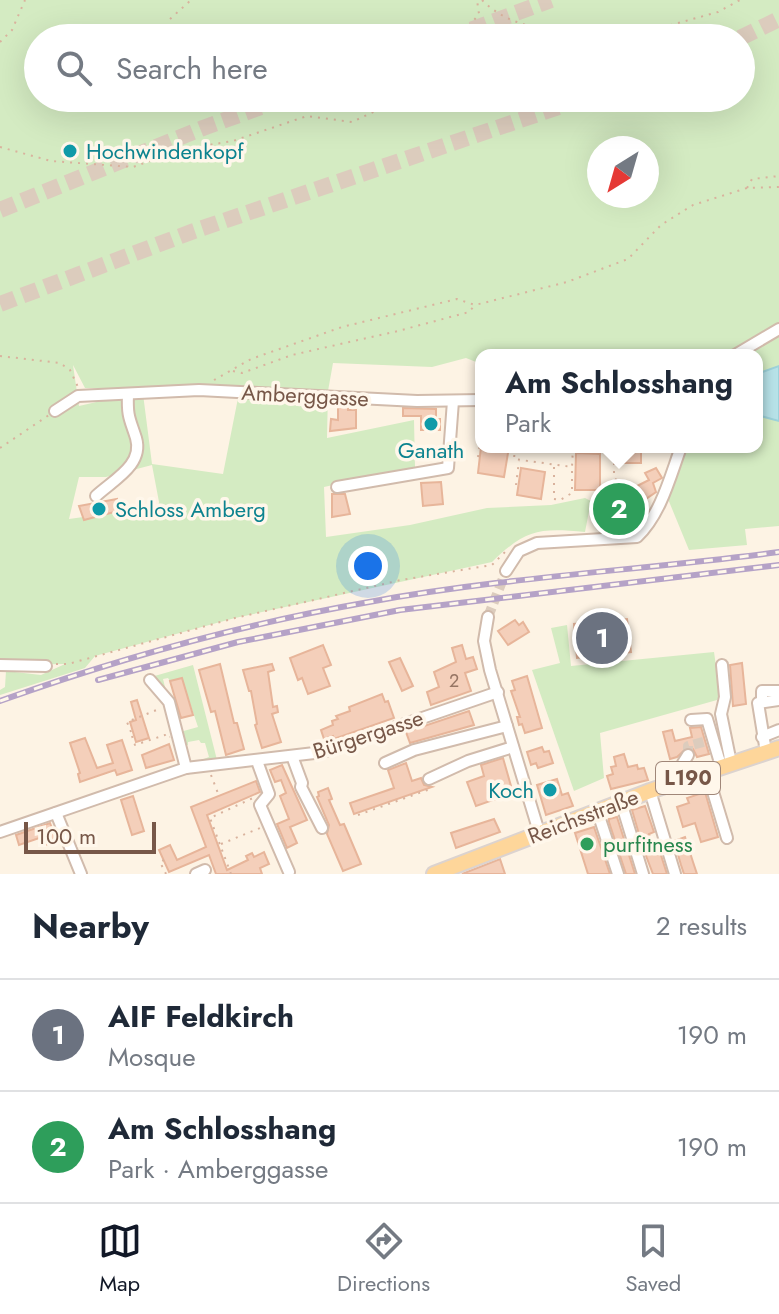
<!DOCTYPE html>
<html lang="en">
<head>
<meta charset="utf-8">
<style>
	:root { --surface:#fff; --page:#f2f2f3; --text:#1f2937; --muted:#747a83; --line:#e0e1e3; --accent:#111827 }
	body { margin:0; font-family:Jost,sans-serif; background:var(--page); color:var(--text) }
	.compass { position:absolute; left:587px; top:136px; width:72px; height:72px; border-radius:50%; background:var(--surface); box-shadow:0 8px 32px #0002; rotate:217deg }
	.scale { position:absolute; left:24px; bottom:20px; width:132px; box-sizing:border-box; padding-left:8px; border:4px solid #775748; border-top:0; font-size:22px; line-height:28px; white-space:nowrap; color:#775748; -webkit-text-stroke:6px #fff7eb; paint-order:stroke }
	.you { position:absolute; left:368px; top:566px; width:28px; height:28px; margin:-20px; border:6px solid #fff; border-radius:50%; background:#1a73e8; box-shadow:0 0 0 12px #1a73e833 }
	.badge { display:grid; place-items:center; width:52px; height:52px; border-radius:50%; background:var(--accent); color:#fff; font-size:26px; font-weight:700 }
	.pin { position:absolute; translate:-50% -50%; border:4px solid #fff; box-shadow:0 2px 8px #0006 }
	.popup { position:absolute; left:475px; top:349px; width:288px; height:104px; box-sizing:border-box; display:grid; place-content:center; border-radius:16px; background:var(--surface); filter:drop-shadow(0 2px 6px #0005); font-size:26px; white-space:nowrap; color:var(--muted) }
	.popup b { font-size:30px; color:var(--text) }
	.popup::after { content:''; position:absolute; left:50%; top:100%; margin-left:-16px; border:16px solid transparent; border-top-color:var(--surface) }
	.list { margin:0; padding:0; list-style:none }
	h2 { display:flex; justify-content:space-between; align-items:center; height:104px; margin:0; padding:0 32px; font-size:34px }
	h2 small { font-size:26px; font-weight:400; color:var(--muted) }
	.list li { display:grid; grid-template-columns:52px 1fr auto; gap:24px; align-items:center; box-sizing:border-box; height:112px; padding:0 32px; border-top:2px solid var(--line) }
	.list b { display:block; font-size:30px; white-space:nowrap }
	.list p { margin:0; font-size:26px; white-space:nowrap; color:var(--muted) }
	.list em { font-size:26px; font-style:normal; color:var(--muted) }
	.icon { flex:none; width:44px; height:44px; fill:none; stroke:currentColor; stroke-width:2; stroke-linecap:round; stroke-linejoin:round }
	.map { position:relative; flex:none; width:779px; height:874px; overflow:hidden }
	.search { position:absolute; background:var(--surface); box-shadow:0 8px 32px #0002; left:24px; right:24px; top:24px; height:88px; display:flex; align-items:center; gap:20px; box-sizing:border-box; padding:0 28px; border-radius:44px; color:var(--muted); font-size:30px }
	.sheet { height:328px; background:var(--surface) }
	nav { display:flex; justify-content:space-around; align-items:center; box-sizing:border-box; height:112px; border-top:2px solid var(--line); background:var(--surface); font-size:22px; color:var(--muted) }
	nav a { display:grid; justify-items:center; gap:4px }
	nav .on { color:var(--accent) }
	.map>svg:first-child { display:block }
</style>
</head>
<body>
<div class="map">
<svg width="779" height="874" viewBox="0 0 779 874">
	<rect width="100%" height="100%" fill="#fdf3e4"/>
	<g fill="#d4ebc2" fill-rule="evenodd">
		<path d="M0,0H779V526L745,529L747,545L689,550L668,499L687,447H757V355H481V364L466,358L432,367L333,363L328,391L327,438L414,420L415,467L324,487L326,537L410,525L487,508L551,505L585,498L591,501L585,532C539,528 526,529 492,562L235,618L95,656L85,668L0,695V690L5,687L6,671L41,675L65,664L0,665ZM38,38H741V98H38ZM599,148H647V196H599ZM73,365L85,388L127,389L140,392L79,406ZM240,388L223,474L152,464L143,394ZM152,465L159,502L155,520L119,512L69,519L79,477H106Z"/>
		<path d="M624,491L640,514L624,528L602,515L603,503Z"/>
		<path d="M567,625L571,666L714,652L720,694L717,700L600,733L604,778L574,791L532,670L560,663L551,628Z"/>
		<path d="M193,665L217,760L202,762L201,760L209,757L205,743H201L199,740L188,742V745L183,746L180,732L198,727L189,700L177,703L178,709L174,710L171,698L178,696L182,679L170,681L168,678L163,679L165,687L162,688L151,677Z"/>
	</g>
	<path fill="#b7e2e8" stroke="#9dd2da" stroke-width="2" d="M779,366V421L757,415V374Z"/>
	<g fill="#f4cfba" stroke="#e7b59a" stroke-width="2">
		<path d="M338,405L348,406V410H356V428L330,431L331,419L338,420Z"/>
		<path d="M403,408L436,409V419H440V430H421V416H403Z"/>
		<path d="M481,447H509L504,477L478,473Z"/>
		<rect x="618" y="447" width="23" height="16"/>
		<path d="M576,453L600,454V490H575Z"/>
		<path d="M521,468L545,472L541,499L517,495Z"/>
		<path d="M656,468L662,478L653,483L656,492L640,503L636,494L639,490L637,486L649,480L645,473Z"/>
		<path d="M441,482L443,504L423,506L421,483Z"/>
		<path d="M332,494H345L350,514L332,517Z"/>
		<path d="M117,499L118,511L84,520L79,506Z"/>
		<path d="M627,619L631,652L577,658L574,624Z"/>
		<path d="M515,620L519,625L523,622L529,632L508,645L498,631Z"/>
		<path d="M323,645L331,665L323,668L330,686L308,694L302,678L298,680L290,658Z"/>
		<path d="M462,645L466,659L473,657L477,669L465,673L471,691L431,705L427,692L439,687L434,672L456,662L452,648Z"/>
		<path d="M400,658L413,686L402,691L389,662Z"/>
		<path d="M742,663L746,704L733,706L730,665Z"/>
		<path d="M220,664L234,723H237L244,749L226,755L215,711L211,712L199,670Z"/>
		<path d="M272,664L274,670L268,672L273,707L277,706L278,712L272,714L281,742L262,748L255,725L257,724L251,691H249L243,670Z"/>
		<path d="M527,676L542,728L525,733L522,724L519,725L517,717H520L511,691L515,690L512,681Z"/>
		<path d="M182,678L193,715L181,718L170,681Z"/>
		<path d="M382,694L385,702L388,701L394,718L334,739L333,736L324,739L321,730L333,725L332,721L338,719L336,716L350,711L349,707Z"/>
		<path d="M137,700L149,738L136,742L130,722L136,720L131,702Z"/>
		<path d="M469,711L474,725L410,743L406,732Z"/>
		<path d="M701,727L709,754L697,757L693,749L688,747L677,757L670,759L663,732L672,730L675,741L692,737L690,728Z"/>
		<path d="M85,738L97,768L113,763L107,745L122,740L132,770L117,775L115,770L80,782L78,774L80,773L70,743Z"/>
		<path d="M169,744L174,760L146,768L142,755Z"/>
		<path d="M542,747L544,752L549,751L553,763L538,768L536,763L531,765L527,752Z"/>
		<path d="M624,754L628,767L637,765L638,769L644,768L648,780L611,789L607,776L613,774L611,767L616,766L614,757Z"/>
		<path d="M503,758L513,793L476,806L467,782L484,776L481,765Z"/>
		<path d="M406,763L412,781L421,778L424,785L432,787L354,814L350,803L394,788L388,770Z"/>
		<path d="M282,765L307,820L290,827L297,843L287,848L277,824L289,819L280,796L286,793L281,780L275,782L270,770Z"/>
		<path d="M557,779L562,795L568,793L573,806L546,815L537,785Z"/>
		<path d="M256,781L260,792L207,815L227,870L248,860L246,856L252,853L254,857L264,852L269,864L260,868L262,874H216L209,855L169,872L159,850L170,845L177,860L206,847L191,807Z"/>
		<path d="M328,788L332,799L329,800L340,825L344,824L361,864L343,871L327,834L329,825L317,797L319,796L318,792Z"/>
		<path d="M705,792L718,837L701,842L695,823L683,827L677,807L689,803L687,798Z"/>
		<path d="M133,796L144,831L132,835L121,800Z"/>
		<path d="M645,806L654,832L649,834L651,840L653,847L658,846L667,874H653L643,848L632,810Z"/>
		<path d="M617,817L635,874H626L609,822V819Z"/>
		<path d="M494,819L500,832L456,848L451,833Z"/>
		<path d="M50,823L57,841L45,845L42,837L19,845L16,835Z"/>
		<path d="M594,827L610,874H588L575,833Z"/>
		<path d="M685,837L693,862L697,874H684L681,865L674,841Z"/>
		<path d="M500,859L505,874H462Z"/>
	</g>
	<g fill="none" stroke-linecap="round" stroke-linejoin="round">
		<g stroke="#dcccbd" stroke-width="10" stroke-dasharray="10 5" stroke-linecap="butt">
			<path d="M488,617L506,571"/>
			<path d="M688,755V746L707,741"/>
		</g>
		<g stroke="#dcccbd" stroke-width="16" stroke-dasharray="16 8" stroke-linecap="butt">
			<path d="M449,38L551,0"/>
			<path d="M740,38L779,19"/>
			<path d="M0,210L203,128L286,98"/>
			<path d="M0,304L194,231L585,98"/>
		</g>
		<defs>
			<g id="minor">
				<path d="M735,355L779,329"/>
				<path d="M55,411L78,396L199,390L417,401L481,400"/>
				<path d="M337,487L448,468L453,401"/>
				<path d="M96,496C113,480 144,465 136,438C130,419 127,417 128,395"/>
				<path d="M506,571L519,551L537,543L637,537C661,514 670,477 681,447"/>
				<path d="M488,617L484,641L490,670L539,832"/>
				<path d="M0,665L46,666"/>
				<path d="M722,665L725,697L721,714L731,763"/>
				<path d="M150,680L169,702L186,768"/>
				<path d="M762,701V691H779"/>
				<path d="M691,720L707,719L721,766"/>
				<path d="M762,737L779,730"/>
				<path d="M766,752L758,703L779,700"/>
				<path d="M292,756L302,783L301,787L322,828"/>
				<path d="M257,761L269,794L260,805L289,872"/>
				<path d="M385,763L414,750L507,726"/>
				<path d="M707,772L727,838"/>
				<path d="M687,778L683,763L688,755"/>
				<path d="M429,779L468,761L513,747"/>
				<path d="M650,791L675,874"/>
				<path d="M621,802L643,874"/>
				<path d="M597,810L618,874"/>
				<path d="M56,813L81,874"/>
				<path d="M0,832L186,768L323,752L498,692"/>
				<path d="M196,874L205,870"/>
			</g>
			<path id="major" d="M434,874L650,791L779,748"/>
		</defs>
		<use href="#minor" stroke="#d1bbac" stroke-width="14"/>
		<use href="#major" stroke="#dcd3cf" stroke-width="18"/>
		<g stroke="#d9b29d" stroke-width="2" stroke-dasharray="2 6" stroke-linecap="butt">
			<path d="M482,0C508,26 538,28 573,33"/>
			<path d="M170,19L191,0"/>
			<path d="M459,38L479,14L477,0"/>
			<path d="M557,38L573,33L588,38"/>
			<path d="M624,38L718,12L740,0"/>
			<path d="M0,42L12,30L25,0"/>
			<path d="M0,147L51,161L133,167L184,149L233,141L307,116L352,122L403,98"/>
			<path d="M747,188L752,179L779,176"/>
			<path d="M0,356L60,363L70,370L78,387"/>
			<path d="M233,371L242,373L292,355L398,331L469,312L475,305"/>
			<path d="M214,380L251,359L342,327L457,299L475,305L567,282L628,259L661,225L693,205L747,188L779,187"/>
			<path d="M515,447L514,459L572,467L573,447"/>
			<path d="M614,447V477L620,485L619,492L625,498L627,507L639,520"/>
			<path d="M0,448L49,415"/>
			<path d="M478,457L481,436"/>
			<path d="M554,467V499L560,500L572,493V468"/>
			<path d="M516,485L519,461"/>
			<path d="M56,664H68L235,618L401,580L492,565L508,549"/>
			<path d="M131,732L127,722L159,709"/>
			<path d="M132,736L135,745L165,735L166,738L170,737"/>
			<path d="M211,775L219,796"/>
			<path d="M358,815L433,788"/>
			<path d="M221,844L260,828"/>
			<path d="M164,860L160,862L166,874"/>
			<path d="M231,874L210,818L253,798"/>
		</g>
		<use href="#minor" stroke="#fff" stroke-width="10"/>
		<use href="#major" stroke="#fed69a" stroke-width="14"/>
		<defs>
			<g id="rail">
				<path d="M98,680L238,642L400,610L779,565"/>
				<path d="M0,701C120,658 243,624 369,602C505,577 643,570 779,552"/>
			</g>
		</defs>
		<use href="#rail" stroke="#b5a2c7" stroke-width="6"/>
		<use href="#rail" stroke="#fff7eb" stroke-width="3" stroke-dasharray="9" stroke-linecap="butt"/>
	</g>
	<g fill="#0f9aa8" stroke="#fff7eb" stroke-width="3">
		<circle cx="70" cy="151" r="8"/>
		<circle cx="431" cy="424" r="8"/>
		<circle cx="99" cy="509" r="8"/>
		<circle cx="550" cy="790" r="8"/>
	</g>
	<circle fill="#2e9e5b" stroke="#fff7eb" stroke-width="3" cx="587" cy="844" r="8"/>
	<g text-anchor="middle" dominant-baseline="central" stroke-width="7" stroke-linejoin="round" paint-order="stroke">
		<g font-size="18" fill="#967564">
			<text x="454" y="681">2</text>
		</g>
		<rect fill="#fff7eb" stroke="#a08779" stroke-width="2" x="656" y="762" width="64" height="32" rx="6"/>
		<g font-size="20" font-weight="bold" fill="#775748">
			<text x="688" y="778">L190</text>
		</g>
		<g font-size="22" fill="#0d838f" stroke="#fff7eb" text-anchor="start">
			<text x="86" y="151">Hochwindenkopf</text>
			<text x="431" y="450" text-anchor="middle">Ganath</text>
			<text x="115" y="509">Schloss Amberg</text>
			<text x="534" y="790" text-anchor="end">Koch</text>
		</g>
		<g font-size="22" fill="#775748" stroke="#fff7eb">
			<text transform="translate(305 395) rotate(3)">Amberggasse</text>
			<text transform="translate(368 734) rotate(-18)">Bürgergasse</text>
			<text transform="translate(583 816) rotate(-21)">Reichsstraße</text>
		</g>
		<g font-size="22" fill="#27864d" stroke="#fff7eb" text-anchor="start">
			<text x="603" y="844">purfitness</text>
		</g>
	</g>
</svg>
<svg class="compass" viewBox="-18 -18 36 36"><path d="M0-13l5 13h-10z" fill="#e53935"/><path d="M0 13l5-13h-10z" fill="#747a83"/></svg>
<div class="scale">100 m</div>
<div class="you"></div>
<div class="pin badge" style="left:602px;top:638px;background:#6b7280">1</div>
<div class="pin badge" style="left:619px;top:509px;background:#2e9e5b">2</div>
<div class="popup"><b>Am Schlosshang</b>Park</div>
<div class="search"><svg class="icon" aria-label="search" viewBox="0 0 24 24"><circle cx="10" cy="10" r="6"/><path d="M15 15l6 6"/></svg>Search here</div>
</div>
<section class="sheet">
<h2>Nearby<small>2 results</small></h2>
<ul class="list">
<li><span class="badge" style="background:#6b7280">1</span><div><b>AIF Feldkirch</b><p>Mosque</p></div><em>190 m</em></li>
<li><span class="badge" style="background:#2e9e5b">2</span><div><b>Am Schlosshang</b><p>Park · Amberggasse</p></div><em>190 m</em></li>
</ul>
</section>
<nav>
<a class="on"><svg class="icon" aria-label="map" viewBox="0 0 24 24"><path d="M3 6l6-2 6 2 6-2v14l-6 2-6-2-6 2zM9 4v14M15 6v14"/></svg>Map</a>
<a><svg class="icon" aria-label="directions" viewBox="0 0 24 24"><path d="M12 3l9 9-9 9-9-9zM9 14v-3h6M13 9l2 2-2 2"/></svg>Directions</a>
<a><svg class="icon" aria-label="saved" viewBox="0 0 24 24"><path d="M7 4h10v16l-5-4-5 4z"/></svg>Saved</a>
</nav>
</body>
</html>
